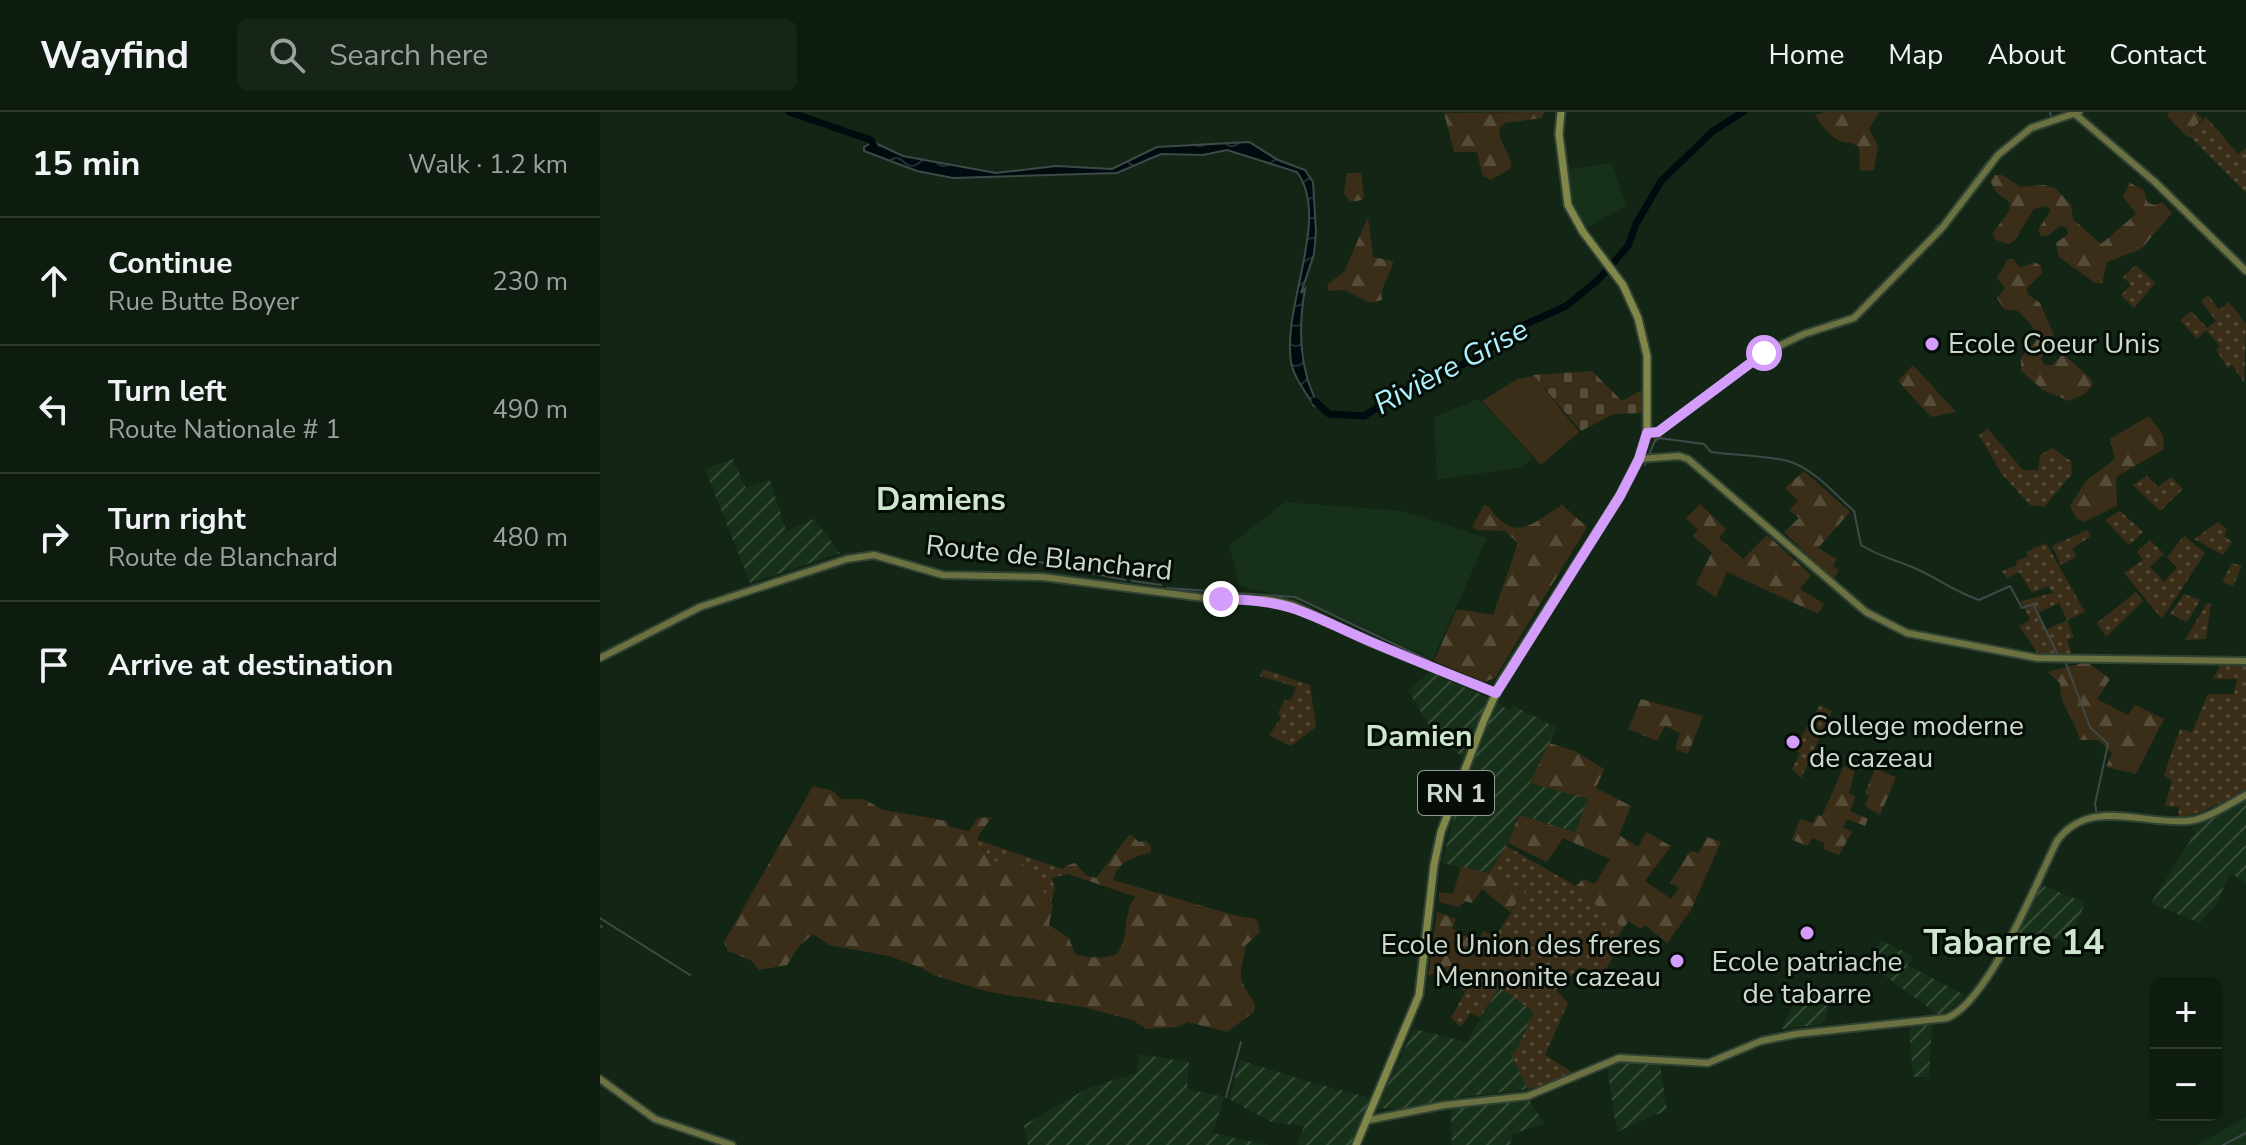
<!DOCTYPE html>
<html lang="en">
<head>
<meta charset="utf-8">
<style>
	:root { --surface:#0e1c10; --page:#172519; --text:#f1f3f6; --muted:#9ba19f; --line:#2e3a30 }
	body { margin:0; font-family:"Nunito Sans",sans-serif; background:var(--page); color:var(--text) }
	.controls { position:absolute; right:24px; bottom:24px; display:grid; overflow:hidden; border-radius:12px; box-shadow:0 4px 12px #0003 }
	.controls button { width:72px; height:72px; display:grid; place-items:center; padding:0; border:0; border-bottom:2px solid var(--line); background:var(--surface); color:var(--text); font:40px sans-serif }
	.stop { position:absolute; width:24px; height:24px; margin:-18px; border:6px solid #d49cfb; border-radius:50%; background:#fff }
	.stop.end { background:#d49cfb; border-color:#fff; box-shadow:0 2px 8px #0008 }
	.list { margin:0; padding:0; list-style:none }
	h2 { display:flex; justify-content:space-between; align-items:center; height:104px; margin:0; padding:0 32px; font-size:34px }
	h2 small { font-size:26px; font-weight:400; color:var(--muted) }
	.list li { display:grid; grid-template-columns:52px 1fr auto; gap:24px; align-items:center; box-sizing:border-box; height:128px; padding:0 32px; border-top:2px solid var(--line) }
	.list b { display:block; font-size:30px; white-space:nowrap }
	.list p { margin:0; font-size:26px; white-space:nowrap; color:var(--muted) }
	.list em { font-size:26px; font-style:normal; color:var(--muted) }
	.icon { flex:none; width:44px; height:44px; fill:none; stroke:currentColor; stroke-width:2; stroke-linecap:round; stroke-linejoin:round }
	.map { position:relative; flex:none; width:1646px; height:1033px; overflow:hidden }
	header { display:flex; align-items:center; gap:48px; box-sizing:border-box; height:112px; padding:0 40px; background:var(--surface); border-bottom:2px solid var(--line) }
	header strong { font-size:38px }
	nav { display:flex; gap:44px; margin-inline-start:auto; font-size:28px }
	.search { width:560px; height:72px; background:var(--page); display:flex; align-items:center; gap:20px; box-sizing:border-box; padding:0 28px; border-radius:12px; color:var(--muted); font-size:30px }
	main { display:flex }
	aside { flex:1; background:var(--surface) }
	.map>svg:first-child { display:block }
</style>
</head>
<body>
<header>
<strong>Wayfind</strong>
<div class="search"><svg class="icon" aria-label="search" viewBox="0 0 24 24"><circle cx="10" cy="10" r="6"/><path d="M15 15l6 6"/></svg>Search here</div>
<nav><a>Home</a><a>Map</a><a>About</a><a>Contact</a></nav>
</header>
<main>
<aside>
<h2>15 min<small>Walk · 1.2 km</small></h2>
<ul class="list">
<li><svg class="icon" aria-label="ahead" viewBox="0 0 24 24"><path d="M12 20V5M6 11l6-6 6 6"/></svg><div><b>Continue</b><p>Rue Butte Boyer</p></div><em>230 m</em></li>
<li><svg class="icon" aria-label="left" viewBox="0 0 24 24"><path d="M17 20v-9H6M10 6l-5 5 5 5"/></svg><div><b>Turn left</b><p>Route Nationale # 1</p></div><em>490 m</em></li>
<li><svg class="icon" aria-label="right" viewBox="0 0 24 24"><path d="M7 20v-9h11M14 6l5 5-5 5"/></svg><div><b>Turn right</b><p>Route de Blanchard</p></div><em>480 m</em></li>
<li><svg class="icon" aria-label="arrive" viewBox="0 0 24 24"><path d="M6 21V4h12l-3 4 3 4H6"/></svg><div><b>Arrive at destination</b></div></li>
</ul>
</aside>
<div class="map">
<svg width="1646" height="1033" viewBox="0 0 1646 1033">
	<defs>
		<pattern id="industrial-furrows" width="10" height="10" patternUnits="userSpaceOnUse" patternTransform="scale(2)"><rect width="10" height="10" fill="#173019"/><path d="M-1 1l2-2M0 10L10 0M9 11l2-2" fill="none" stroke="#384d39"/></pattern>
		<pattern id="grass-dots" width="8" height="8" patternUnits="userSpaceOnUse" patternTransform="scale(2)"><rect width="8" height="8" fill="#3a2e19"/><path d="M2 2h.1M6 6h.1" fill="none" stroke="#554c39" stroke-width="1.8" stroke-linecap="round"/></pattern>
		<pattern id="forest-firs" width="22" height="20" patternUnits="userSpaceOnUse" patternTransform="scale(2)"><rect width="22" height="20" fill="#3a2e19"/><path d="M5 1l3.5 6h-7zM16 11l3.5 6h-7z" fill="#554c39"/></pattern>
		<pattern id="cemetery-stones" width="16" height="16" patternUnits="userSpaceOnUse" patternTransform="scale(2)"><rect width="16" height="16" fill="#3a2e19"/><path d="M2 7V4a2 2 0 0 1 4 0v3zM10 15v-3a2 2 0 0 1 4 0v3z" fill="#554c39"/></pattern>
		<pattern id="water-waves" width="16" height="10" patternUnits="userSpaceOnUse" patternTransform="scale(2)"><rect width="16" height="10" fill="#000b0f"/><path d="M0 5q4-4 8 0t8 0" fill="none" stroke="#242e31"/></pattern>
	</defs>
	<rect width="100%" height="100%" fill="#132615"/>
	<g fill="#173019">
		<path d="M1012,51L1026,93L986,117L973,96L969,57Z"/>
		<path d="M879,287L933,346L922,355L837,368L834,305Z"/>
		<path d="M685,390L802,399L887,426L833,547L707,490L639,474L629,433Z"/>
		<path d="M1646,1005V1033H1597Z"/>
	</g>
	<g fill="url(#industrial-furrows)">
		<path d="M133,347L146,376L170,368L186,419L214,407L240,441L150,471L105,357Z"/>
		<path d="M830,560L892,587L909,599L914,594L957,616L930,671L988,687L975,720L919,703L904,739L889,761L842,751L868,650L832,618L808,579Z"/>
		<path d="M1646,688V772L1630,761L1616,793L1600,811L1551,791L1595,721L1591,712Z"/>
		<path d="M1439,772L1485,791L1468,832L1443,822L1432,837L1413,826Z"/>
		<path d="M1280,828L1313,844L1307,853L1365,883L1349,900L1338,902L1269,853Z"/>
		<path d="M1201,874L1233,884L1223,912L1182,917Z"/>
		<path d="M899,875L934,900L915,941H911L928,977L853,986L801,997L777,996L814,917L867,930Z"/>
		<path d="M1332,913L1329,965H1313L1309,915Z"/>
		<path d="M539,942L589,950L587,977L624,985L613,1021L668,1033H428L424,1013L488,976L537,961Z"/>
		<path d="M640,948L706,969L775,987L751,1033H697L704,1014L671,1010L629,987Z"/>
		<path d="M1021,949L1060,953L1067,998L1017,1020L1007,956Z"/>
		<path d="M929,988L945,1012L912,1022L910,1033H852L851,996Z"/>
	</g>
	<g fill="url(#grass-dots)" fill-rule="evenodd">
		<path d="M1606,5L1638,42L1646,36V81L1591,25L1586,24Z"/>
		<path d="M1536,153L1555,171L1534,196L1521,183L1531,173L1523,165Z"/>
		<path d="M1608,183L1619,198L1629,190L1646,212L1644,270L1632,253L1628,256L1616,238L1620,234L1606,218L1597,227L1580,208L1591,199L1607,216L1616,209L1601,189Z"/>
		<path d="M1388,317L1423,358H1438L1440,343L1452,336L1471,349L1472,362L1444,395L1430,393L1401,361L1379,323Z"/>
		<path d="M1547,364L1558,375L1571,365L1583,377L1560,399L1533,373Z"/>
		<path d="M1520,399L1543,420L1529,433L1505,408Z"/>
		<path d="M1618,410L1627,417L1624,424L1632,430L1623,443L1594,427Z"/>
		<path d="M1487,418L1491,424L1472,437L1477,444L1461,453L1452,434Z"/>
		<path d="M1584,424L1605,441L1562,507L1524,461L1543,448L1537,440L1550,428L1564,442L1550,455L1564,470L1577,456L1567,445Z"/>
		<path d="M1446,431L1485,500L1467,508L1474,525L1467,528L1472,542L1439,543L1419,514L1430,508L1421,489L1453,481L1448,474L1432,481L1419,460L1407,466L1402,459L1417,453L1415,450L1428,444L1426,440ZM1459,491L1467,508L1446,518L1438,501Z"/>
		<path d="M1632,451L1642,454L1633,474L1622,470Z"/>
		<path d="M1536,480L1543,489L1506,525L1497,511Z"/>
		<path d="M1584,482L1600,488L1587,510L1570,502Z"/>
		<path d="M1607,491L1611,492L1606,527L1585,528Z"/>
		<path d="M1620,553H1646V679L1601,700L1578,706L1579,695L1565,694L1572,669L1564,663L1580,617L1592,620L1608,582H1634L1637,567H1613Z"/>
		<path d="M663,557L710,573L716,615L691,634L669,623L681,606L678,601L685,588H691L696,575L660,564Z"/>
		<path d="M1220,593L1232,599L1201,666L1192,657L1200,641L1193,638Z"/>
		<path d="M378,724V728L462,757L466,754L468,762L452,766L455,776L451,790L422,751L398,752L377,731Z"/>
		<path d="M906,734L976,774L1008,805L1024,815L1008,839L1014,844L1002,863L980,855L956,878L968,891L945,943L974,961L954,971L928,977L910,940L915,941L934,900L899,875L880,906L870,901L861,915L851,906L895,825L925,779L889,761Z"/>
	</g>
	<g fill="url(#forest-firs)">
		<path d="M944,0L942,6L905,11L899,17C899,33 912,41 911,56L891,68L883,64L877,40H854L844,1Z"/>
		<path d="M1225,0H1279L1269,17L1278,34L1274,58L1260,59L1259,36C1252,29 1248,32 1240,29C1232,26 1218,10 1215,3Z"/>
		<path d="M1569,0H1596L1602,7L1586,24L1567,4Z"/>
		<path d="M747,61H761L764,83L762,88L750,90L744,81Z"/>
		<path d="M1395,63H1402L1421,75L1445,73L1456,77L1471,93L1473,107L1501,132L1536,102L1523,84L1530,71L1543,77L1548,91L1555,93L1562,90L1572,101L1541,137L1507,150L1502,171H1495L1459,145L1456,131L1468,122L1466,115L1459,114L1448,124H1441L1438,118L1451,98L1446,94L1434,97L1415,128L1409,132L1396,128L1392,122L1410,98L1409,90L1397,81L1390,69Z"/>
		<path d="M768,105L773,145L793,149C791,164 780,172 782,188L770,191L744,178L729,179L727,173L744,160Z"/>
		<path d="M1408,147H1413L1420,156L1434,150L1441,154L1442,161L1427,176V182L1440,191L1454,223L1441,247L1445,253H1452L1463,242L1490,266L1493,273L1483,283L1469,289L1443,278L1421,259V245L1436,229L1433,215L1418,199L1404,197L1397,186L1405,176L1397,166Z"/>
		<path d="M1313,253L1356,300L1331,305L1298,269Z"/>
		<path d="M1549,304L1563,323L1564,337L1516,365L1517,394L1484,410L1477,407L1470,394L1486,369L1515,347L1510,327Z"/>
		<path d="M1204,359L1250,400L1218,436L1237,447L1233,454L1239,458L1233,468L1184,420L1199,406L1189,398L1198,389L1185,376Z"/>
		<path d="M1100,392L1126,417L1119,426L1143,447L1167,423L1211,463L1200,477L1224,492L1218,502L1127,460L1116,485L1096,472L1112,440L1092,424L1098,418L1086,406Z"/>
		<path d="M884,393L889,395C915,432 931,412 962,393L987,415L895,566L884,570L834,549L857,497L893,503L918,431L905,419L876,418L872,415Z"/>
		<path d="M1487,550L1510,567L1497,587L1528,603L1535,593L1564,607L1536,662L1506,655L1512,641L1498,628H1480C1474,604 1460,597 1460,571L1447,560Z"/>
		<path d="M1041,587L1103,604L1088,642L1075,637L1080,621L1065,614L1057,629L1028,617Z"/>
		<path d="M949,631L975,639L1004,657L996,676L1031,694L1019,723L1038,735L1046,720L1071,734L1045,769L1071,787L1079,776L1070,771L1090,739L1099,741L1107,725L1121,730L1091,798L1067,831L1045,813L1041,817L1029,809L1024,815L1008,805L976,774L983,767L995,772L1010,747L963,726L947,750L908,731L919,703L975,720L988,687L930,671Z"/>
		<path d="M1277,652L1282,654L1281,659L1296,665L1280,703L1265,694L1269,684L1265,681Z"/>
		<path d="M1244,654L1255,659L1249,681L1255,685L1250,699L1268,707L1265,714L1247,707L1243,715L1252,720L1239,743L1223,737L1225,731L1212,726L1208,734L1192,728L1200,707L1213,711L1217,703L1222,704Z"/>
		<path d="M213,674L233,679L241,687H264L283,698L331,706L346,709L350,715L369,719L377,706L392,705L378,724L377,731L398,752H406L411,744L422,751L453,793L449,813L469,826L475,842C485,846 507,847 517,842C530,825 522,798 536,785L468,762L466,754L475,751L487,764L496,766L530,722L539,730L546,729L551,735L550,741C533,745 518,749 513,768L637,804L657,807L660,820L646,833L641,858V869L655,893L654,900L627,920L588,910L577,915L547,917L532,908L483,895L389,880L333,863L322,856L289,844L229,833L213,822L199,834L187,853L159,858L152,849L128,839L124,830Z"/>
		<path d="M861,755L889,761L925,779L910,800L882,777L872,791L865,789L859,795L839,790V780L853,782Z"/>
		<path d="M837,800L856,807L852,816L875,830L884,819L895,825L864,880L845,856L828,864Z"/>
	</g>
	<path fill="url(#cemetery-stones)" d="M992,259L1022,289L1044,277L1045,301L1014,302L981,319L933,263Z"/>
	<path fill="#3a2e19" d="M934,264L979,320L941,353L882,289L917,267Z"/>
	<path fill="url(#water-waves)" stroke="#3e4948" stroke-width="2" d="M273,30L303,44L396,61L456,54L512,57L557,35L649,30L678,48L705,58L713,70L716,120L714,142L701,181L705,177C698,215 699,260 719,294H714C706,280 694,266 691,250C682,193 731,106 697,60L627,38L603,43L561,42L517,61L353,66L317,59L264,39V35Z"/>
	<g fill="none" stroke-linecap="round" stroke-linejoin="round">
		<g stroke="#3e4948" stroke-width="2">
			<path d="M1450,0L1451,4"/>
			<path d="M1391,45L1396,41"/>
			<path d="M1342,110L1388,49"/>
			<path d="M1332,122L1338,113"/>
			<path d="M1086,296L1109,279"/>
			<path d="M1055,329L1059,326L1104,332L1111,340C1131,343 1175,344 1191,350C1216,359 1235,382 1254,399L1261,433C1281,446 1302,449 1323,460C1343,470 1358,481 1379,488L1410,474L1422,496L1433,492L1458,543"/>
			<path d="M1045,353L1058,321"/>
			<path d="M253,443L274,441"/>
			<path d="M288,444L317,451"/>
			<path d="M439,450L525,468"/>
			<path d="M331,455L340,459"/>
			<path d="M421,461H436"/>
			<path d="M532,469L561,473"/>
			<path d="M567,476L695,485L830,549"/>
			<path d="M1465,549L1490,615L1508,632L1495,692L1497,703"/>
			<path d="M0,806L90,863"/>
			<path d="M0,814L2,815"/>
			<path d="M626,985L641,930"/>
			<path d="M1623,1033L1646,1021"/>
		</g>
		<g stroke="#000b0f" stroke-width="7">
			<path d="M189,0L271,28L276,38"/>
			<path d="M715,289L729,302L764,304L814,273L873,248L920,215L966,194L998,168L1028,134L1036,112L1061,69L1113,19L1143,0"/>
		</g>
		<defs>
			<g id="secondary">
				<path d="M1475,2L1555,70L1646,159"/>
				<path d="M1047,321L1058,320L1164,241L1204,222L1254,206L1342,116L1398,43L1431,16L1479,0"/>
				<path d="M1039,347L1079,344L1088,347L1266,500L1307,521L1437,546L1646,549"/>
				<path d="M0,546L100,495L247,447L274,443L343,463L443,465L612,487H667L693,493L765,528L896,581"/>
				<path d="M0,967L55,1007L132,1033"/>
				<path d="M769,1008L845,993L928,984L1019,946L1108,951L1161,929L1196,922L1347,906C1389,889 1436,771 1457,729C1489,685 1543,713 1588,709C1608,707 1629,692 1646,683"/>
			</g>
			<path id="primary" d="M756,1033L819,883L834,753L841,720L884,608L901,570L1020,384L1039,347L1047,321V244L1038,206L1023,173L983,120L968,93L959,22L961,0"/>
		</defs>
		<use href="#secondary" stroke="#314333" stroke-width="10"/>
		<use href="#primary" stroke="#314333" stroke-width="11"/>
		<use href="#secondary" stroke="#6c7141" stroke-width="6"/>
		<use href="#primary" stroke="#818749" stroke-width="7"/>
	</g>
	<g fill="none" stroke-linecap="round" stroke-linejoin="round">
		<path stroke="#d49cfb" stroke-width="10" d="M621,487C694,488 706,502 769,529C811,547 854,564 896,581L1020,384L1039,347L1047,321L1058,320L1164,241"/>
	</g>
	<g fill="#d49cfb" stroke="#050d06" stroke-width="3">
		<circle cx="1332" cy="232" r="8"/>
		<circle cx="1193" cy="630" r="8"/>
		<circle cx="1207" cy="821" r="8"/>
		<circle cx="1077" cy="849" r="8"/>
	</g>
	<g text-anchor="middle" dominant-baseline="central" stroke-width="6" stroke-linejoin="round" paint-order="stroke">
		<rect fill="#050d06" stroke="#929c92" stroke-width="2" x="818" y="659" width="76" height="44" rx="6"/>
		<g font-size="26" font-weight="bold" fill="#ced9ce">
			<text x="856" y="681">RN 1</text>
		</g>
		<g font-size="28" fill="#ced9ce" stroke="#050d06" text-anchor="start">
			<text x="1348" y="232">Ecole Coeur Unis</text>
			<text x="1209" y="614">College moderne<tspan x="1209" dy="32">de cazeau</tspan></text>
			<text x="1061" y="833" text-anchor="end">Ecole Union des freres<tspan x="1061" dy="32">Mennonite cazeau</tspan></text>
			<text x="1207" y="850" text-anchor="middle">Ecole patriache<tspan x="1207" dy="32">de tabarre</tspan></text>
		</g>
		<g font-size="28" fill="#ced9ce" stroke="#050d06">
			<text transform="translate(449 446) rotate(6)">Route de Blanchard</text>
		</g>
		<g font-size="30" font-style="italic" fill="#adf1ff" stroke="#050d06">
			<text transform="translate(851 255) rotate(-28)">Rivière Grise</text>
		</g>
		<g font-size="30" font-weight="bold" fill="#cee6ce" stroke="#050d06">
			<text x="819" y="624">Damien</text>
		</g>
		<g font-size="32" font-weight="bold" fill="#cee6ce" stroke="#050d06">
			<text x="341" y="387">Damiens</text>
		</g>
		<g font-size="36" font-weight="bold" fill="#cee6ce" stroke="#050d06">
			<text x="1414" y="830">Tabarre 14</text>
		</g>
	</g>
</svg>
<div class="controls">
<button>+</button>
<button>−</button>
</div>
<div class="stop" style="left:1164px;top:241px"></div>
<div class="stop end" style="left:621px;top:487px"></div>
</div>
</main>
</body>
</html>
